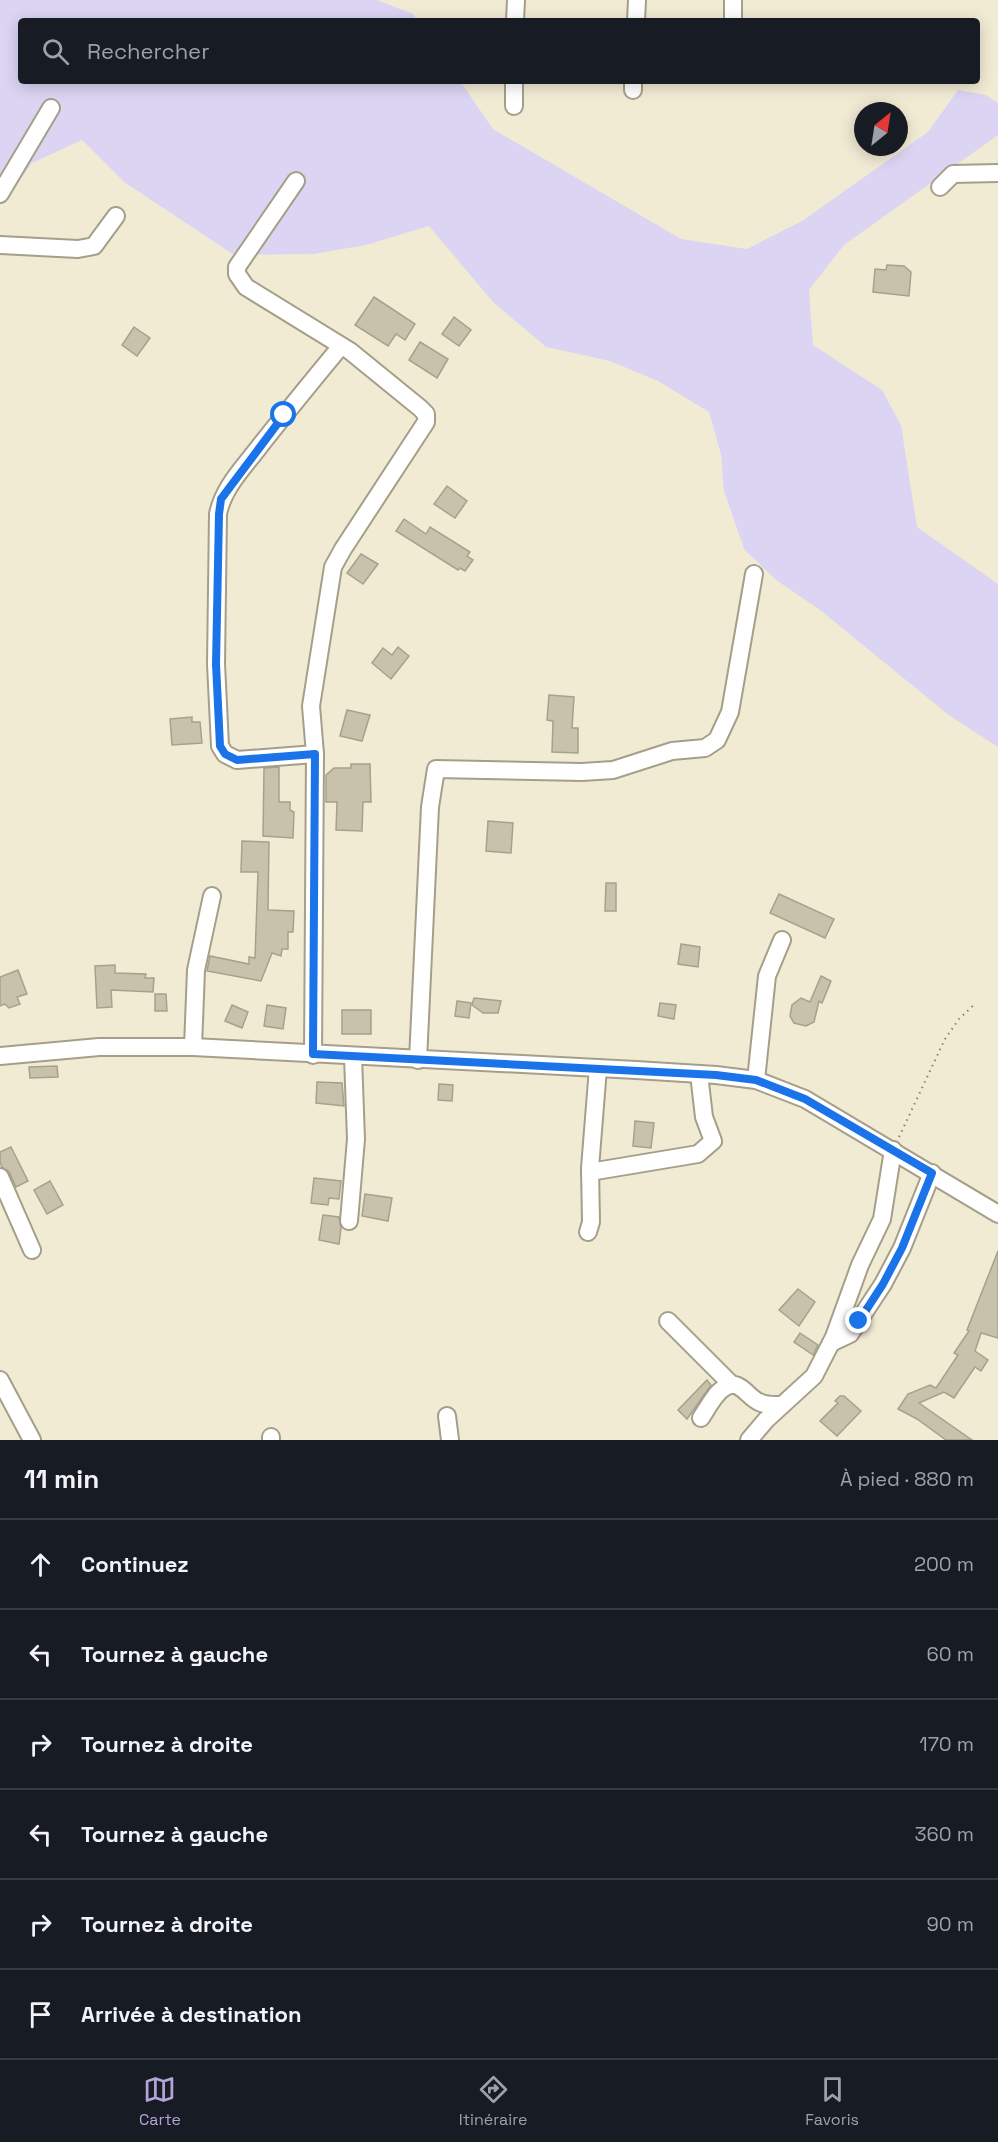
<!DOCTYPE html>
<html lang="fr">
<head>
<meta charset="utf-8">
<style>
	:root { --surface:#171b24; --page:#20242c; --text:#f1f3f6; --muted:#9ea1a6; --line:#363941; --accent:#b4a2d9 }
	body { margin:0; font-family:"Space Grotesk",sans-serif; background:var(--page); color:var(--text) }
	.compass { position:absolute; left:854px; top:102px; width:54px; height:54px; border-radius:50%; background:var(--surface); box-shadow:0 3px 15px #0003; rotate:30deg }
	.stop { position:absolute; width:18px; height:18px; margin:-14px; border:4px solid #1a73e8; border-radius:50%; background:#fff }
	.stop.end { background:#1a73e8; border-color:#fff; box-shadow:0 2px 6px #0008 }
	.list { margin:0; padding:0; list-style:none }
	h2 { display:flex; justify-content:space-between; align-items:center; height:78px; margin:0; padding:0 24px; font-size:26px }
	h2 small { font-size:20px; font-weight:400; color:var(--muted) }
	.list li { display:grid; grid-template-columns:39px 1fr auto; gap:18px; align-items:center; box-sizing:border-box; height:90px; padding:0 24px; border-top:2px solid var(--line) }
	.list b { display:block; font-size:22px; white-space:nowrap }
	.list em { font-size:20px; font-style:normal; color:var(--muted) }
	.icon { flex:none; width:33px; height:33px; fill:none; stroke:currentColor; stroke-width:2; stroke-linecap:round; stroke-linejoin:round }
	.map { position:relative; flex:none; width:998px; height:1440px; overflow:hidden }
	.search { position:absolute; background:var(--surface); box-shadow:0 3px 15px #0003; left:18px; right:18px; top:18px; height:66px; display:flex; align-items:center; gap:15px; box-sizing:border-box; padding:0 21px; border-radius:6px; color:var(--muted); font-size:22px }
	.sheet { height:618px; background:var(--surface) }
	nav { display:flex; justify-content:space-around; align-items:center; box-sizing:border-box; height:84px; border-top:2px solid var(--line); background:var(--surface); font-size:16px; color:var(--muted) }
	nav a { display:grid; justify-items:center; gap:3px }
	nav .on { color:var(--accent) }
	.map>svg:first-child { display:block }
</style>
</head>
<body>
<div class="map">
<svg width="998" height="1440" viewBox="0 0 998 1440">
	<rect width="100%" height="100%" fill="#f2ebd4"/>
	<path fill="#dbd5f3" d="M0,0H377L413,14L418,21H21V81H460L493,129L681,239L747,249L802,221L928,132L958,90L986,95L998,103V135L844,245L809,290L813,345L882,390L901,425L917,527L998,584V747L950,716L820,610L776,580L744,549L724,491L721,454L709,412L658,381L610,361L546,347L493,302L429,226L366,245L314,254L234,255L124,182L82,140L32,163L3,204L0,203Z"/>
	<g fill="#c8c2ac" stroke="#a7a18b" stroke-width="1.5">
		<path d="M887,265L904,266L911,272L909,296L873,292L875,269L886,270Z"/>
		<path d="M374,297L415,324L405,340L396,334L388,346L355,325Z"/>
		<path d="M454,317L471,330L459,346L442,334Z"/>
		<path d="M134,327L150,338L137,356L122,345Z"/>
		<path d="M420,342L448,359L437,378L409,360Z"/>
		<path d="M447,486L467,501L455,518L434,504Z"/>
		<path d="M404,519L426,534L430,527L470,552L467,556L473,560L465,571L460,568L458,570L396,531Z"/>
		<path d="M361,554L378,564L363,584L347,573Z"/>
		<path d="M398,647L409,656L391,679L372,663L383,648L392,655Z"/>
		<path d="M549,695L574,697L572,728H578V753L552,752L553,721L547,720Z"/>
		<path d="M347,710L370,715L362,741L340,736Z"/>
		<path d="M192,717V722H200L202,743L172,745L170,719Z"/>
		<path d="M351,764H370L371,802H363L362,831L336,830L337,802H326V775L334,768H351Z"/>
		<path d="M279,767V802H290V810L294,812L293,838L263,836L264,768Z"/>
		<path d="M488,821L513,823L511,853L486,851Z"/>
		<path d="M242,841L269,842L268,910L294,911L293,932H288V949H282L281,956L272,953L261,981L207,971L210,956L249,964V957L255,958L258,872H241Z"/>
		<path d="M606,883H616V911H605Z"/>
		<path d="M779,894L834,919L825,938L770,913Z"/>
		<path d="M681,944L700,947L698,967L678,964Z"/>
		<path d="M115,965V973L146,974L145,978H154L153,992L111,990L112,1007L97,1008L95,966Z"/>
		<path d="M18,970L27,994L17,997L20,1004L9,1008L5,1004L0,1006V977Z"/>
		<path d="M821,976L831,981L822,1003L819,1001L814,1022L806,1026L794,1023L790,1016L792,1005L801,998L810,1002Z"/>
		<path d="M155,994H166L167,1011H155Z"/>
		<path d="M474,998L501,1001L498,1013H483L472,1005Z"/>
		<path d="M457,1001L471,1003L469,1018L455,1016Z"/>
		<path d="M660,1003L676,1005L674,1019L658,1016Z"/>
		<path d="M232,1005L248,1012L242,1028L225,1021Z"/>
		<path d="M267,1005L286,1008L283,1029L264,1026Z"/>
		<rect x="342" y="1010" width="29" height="24"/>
		<path d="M57,1066L58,1077L30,1078L29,1067Z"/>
		<path d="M317,1082L342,1083L344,1106L316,1103Z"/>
		<path d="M439,1084L453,1085L452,1101L438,1100Z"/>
		<path d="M635,1121L654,1123L651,1148L633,1146Z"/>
		<path d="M11,1147L28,1181L16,1187L9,1172L2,1167L0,1162V1152Z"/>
		<path d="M314,1178L341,1181L339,1199L329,1198L328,1205L311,1203Z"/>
		<path d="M50,1181L63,1205L47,1214L34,1190Z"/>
		<path d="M365,1194L392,1198L388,1221L362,1216Z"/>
		<path d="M323,1215L339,1217L341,1228L339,1244L319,1240Z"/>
		<path d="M998,1251V1338L981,1333L975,1351L988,1360L981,1371L975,1367L954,1398L944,1392L919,1403L972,1440H946L917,1419L898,1409L908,1394L930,1385L936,1388L958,1355L954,1353L969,1331L967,1330Z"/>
		<path d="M798,1289L815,1302L799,1326L779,1310Z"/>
		<path d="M800,1333L818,1345L813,1355L794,1342Z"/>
		<path d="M707,1380L711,1385L687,1419L678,1410Z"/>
		<path d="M840,1396H844L861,1411L837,1436L820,1421L838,1403L835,1401Z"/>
	</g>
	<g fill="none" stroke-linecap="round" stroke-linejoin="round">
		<defs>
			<g id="minor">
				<path d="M515,21L516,0"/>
				<path d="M636,21L637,0"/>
				<path d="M733,21V0"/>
				<path d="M633,90V81"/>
				<path d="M514,106V81"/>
				<path d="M296,181L237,267V274L246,287L350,351L420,408L426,414V422L343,549L333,567L311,706L315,754L313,1055"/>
				<path d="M940,187L953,174L998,173"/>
				<path d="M0,194L51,108"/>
				<path d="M0,245L78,249L94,246L116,216"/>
				<path d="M315,754L237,760L225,754L220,746L216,664L218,514C223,489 241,470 256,451C284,415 313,380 341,346"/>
				<path d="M193,1047L196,970L212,896"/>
				<path d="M0,1056L99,1047H193L636,1070L716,1075L756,1080L805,1099L998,1214"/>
				<path d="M418,1060L430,807L436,769L582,772L613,770L672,751L705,748L717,740L730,712L754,574"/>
				<path d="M756,1080L767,976L782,940"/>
				<path d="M590,1172L698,1154L713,1141L704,1117L699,1074"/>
				<path d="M0,1177L32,1250"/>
				<path d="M349,1221L356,1139L353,1057"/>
				<path d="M588,1232L591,1222L590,1168L598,1068"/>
				<path d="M668,1321L732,1385"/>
				<path d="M831,1343L850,1334L883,1284L902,1248L932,1173"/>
				<path d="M0,1380L32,1440"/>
				<path d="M447,1416L450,1440"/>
				<path d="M701,1418C707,1409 715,1393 724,1388C739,1377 747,1397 759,1402C767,1406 774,1405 782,1405"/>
				<path d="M271,1437V1440"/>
				<path d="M749,1440L766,1420L814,1376L834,1337L860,1265L882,1219L893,1150"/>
			</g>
		</defs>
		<use href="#minor" stroke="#a59e89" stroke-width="20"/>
		<path stroke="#878272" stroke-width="2" stroke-dasharray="1.5 4.5" stroke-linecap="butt" d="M899,1137L945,1039L959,1019L976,1003"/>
		<use href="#minor" stroke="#fff" stroke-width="16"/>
	</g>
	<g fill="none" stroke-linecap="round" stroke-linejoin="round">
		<path stroke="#1a73e8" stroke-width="8" d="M284,415L221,499L219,514L216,664L220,746L225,754L237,760L315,754L313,1054L716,1075L756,1080L805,1099L932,1173L902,1248L883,1284L859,1321"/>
	</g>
</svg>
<svg class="compass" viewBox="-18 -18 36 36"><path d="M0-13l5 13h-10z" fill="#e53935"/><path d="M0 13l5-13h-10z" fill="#9ea1a6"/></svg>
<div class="stop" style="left:284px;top:415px"></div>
<div class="stop end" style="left:859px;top:1321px"></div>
<div class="search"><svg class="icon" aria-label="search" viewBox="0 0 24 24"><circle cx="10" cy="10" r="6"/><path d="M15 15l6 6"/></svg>Rechercher</div>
</div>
<section class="sheet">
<h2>11 min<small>À pied · 880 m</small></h2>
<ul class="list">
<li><svg class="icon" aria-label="ahead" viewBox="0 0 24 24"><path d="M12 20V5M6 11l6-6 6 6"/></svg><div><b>Continuez</b></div><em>200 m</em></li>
<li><svg class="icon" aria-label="left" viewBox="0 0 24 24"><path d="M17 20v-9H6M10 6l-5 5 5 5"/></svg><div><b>Tournez à gauche</b></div><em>60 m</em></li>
<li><svg class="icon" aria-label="right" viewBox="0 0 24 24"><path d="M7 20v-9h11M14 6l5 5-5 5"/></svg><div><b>Tournez à droite</b></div><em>170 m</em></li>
<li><svg class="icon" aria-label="left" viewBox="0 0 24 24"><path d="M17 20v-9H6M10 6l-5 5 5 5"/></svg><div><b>Tournez à gauche</b></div><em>360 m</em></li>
<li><svg class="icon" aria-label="right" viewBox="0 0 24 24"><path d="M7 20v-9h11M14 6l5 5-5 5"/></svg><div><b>Tournez à droite</b></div><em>90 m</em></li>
<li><svg class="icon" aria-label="arrive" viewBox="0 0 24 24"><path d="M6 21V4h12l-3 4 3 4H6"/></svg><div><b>Arrivée à destination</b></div></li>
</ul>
</section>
<nav>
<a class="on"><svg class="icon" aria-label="map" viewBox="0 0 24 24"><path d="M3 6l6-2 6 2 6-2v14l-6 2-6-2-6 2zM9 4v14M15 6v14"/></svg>Carte</a>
<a><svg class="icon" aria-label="directions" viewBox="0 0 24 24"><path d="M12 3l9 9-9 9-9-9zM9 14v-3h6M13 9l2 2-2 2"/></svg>Itinéraire</a>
<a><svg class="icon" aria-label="saved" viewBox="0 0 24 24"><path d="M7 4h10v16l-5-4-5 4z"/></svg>Favoris</a>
</nav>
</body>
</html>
